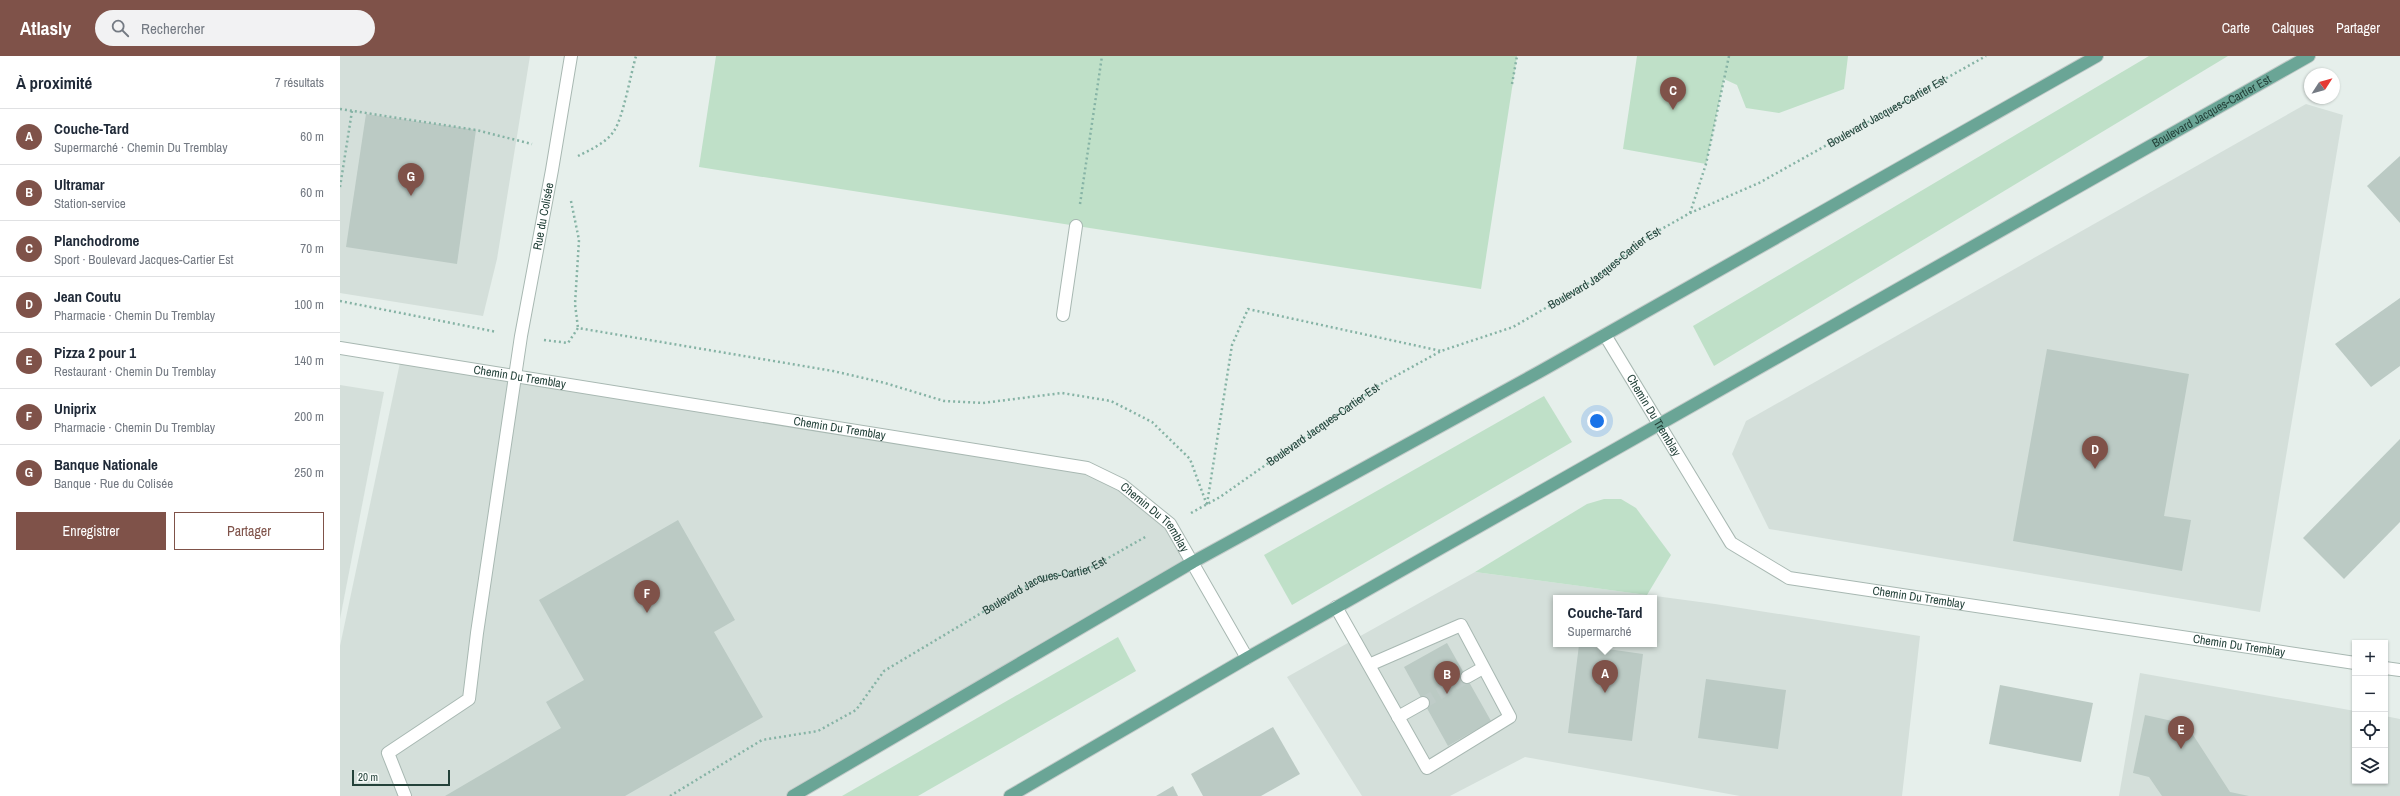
<!DOCTYPE html>
<html lang="fr">
<head>
<meta charset="utf-8">
<style>
	:root { --surface:#fff; --page:#f2f2f3; --text:#1f2937; --muted:#747a83; --line:#e0e1e3; --accent:#7f5249 }
	body { margin:0; font-family:"Archivo Narrow",sans-serif; background:var(--page); color:var(--text) }
	.controls { position:absolute; right:12px; bottom:12px; display:grid; overflow:hidden; border-radius:0px; box-shadow:0 1px 3px #0004 }
	.controls button { width:36px; height:36px; display:grid; place-items:center; padding:0; border:0; border-bottom:1px solid var(--line); background:var(--surface); color:var(--text); font:20px sans-serif }
	.compass { position:absolute; left:1964px; top:12px; width:36px; height:36px; border-radius:50%; background:var(--surface); box-shadow:0 1px 3px #0004; rotate:54deg }
	.scale { position:absolute; left:12px; bottom:10px; width:98px; box-sizing:border-box; padding-left:4px; border:2px solid #24423a; border-top:0; font-size:11px; line-height:14px; white-space:nowrap; color:#24423a; -webkit-text-stroke:3px #f7fbf9; paint-order:stroke }
	.you { position:absolute; left:1257px; top:365px; width:14px; height:14px; margin:-10px; border:3px solid #fff; border-radius:50%; background:#1a73e8; box-shadow:0 0 0 6px #1a73e833 }
	.badge { display:grid; place-items:center; width:26px; height:26px; border-radius:50%; background:var(--accent); color:#fff; font-size:13px; font-weight:700 }
	.pin { position:absolute; translate:-50% -33px; filter:drop-shadow(0 1px 2px #0008) }
	.pin::after { content:''; position:absolute; top:21px; width:14px; height:12px; background:inherit; clip-path:polygon(0 0,100% 0,50% 100%) }
	.popup { position:absolute; left:1213px; top:539px; width:104px; height:52px; box-sizing:border-box; display:grid; place-content:center; border-radius:0px; background:var(--surface); filter:drop-shadow(0 1px 3px #0005); font-size:13px; white-space:nowrap; color:var(--muted) }
	.popup b { font-size:15px; color:var(--text) }
	.popup::after { content:''; position:absolute; left:50%; top:100%; margin-left:-8px; border:8px solid transparent; border-top-color:var(--surface) }
	.list { margin:0; padding:0; list-style:none }
	h2 { display:flex; justify-content:space-between; align-items:center; height:52px; margin:0; padding:0 16px; font-size:17px }
	h2 small { font-size:13px; font-weight:400; color:var(--muted) }
	.list li { display:grid; grid-template-columns:26px 1fr auto; gap:12px; align-items:center; box-sizing:border-box; height:56px; padding:0 16px; border-top:1px solid var(--line) }
	.list b { display:block; font-size:15px; white-space:nowrap }
	.list p { margin:0; font-size:13px; white-space:nowrap; color:var(--muted) }
	.list em { font-size:13px; font-style:normal; color:var(--muted) }
	.actions { display:flex; gap:8px; padding:12px 16px }
	.actions a { flex:1; padding:9px 0; border:1px solid var(--accent); border-radius:0px; text-align:center; font-size:14px; color:var(--accent) }
	.actions .main { background:var(--accent); color:#fff }
	.icon { flex:none; width:22px; height:22px; fill:none; stroke:currentColor; stroke-width:2; stroke-linecap:round; stroke-linejoin:round }
	.map { position:relative; flex:none; width:2060px; height:740px; overflow:hidden }
	header { display:flex; align-items:center; gap:24px; box-sizing:border-box; height:56px; padding:0 20px; background:var(--accent); color:#fff }
	header strong { font-size:19px }
	nav { display:flex; gap:22px; margin-inline-start:auto; font-size:14px }
	.search { width:280px; height:36px; background:var(--page); display:flex; align-items:center; gap:10px; box-sizing:border-box; padding:0 14px; border-radius:22px; color:var(--muted); font-size:15px }
	main { display:flex }
	aside { flex:1; background:var(--surface) }
	.map>svg:first-child { display:block }
</style>
</head>
<body>
<header>
<strong>Atlasly</strong>
<div class="search"><svg class="icon" aria-label="search" viewBox="0 0 24 24"><circle cx="10" cy="10" r="6"/><path d="M15 15l6 6"/></svg>Rechercher</div>
<nav><a>Carte</a><a>Calques</a><a>Partager</a></nav>
</header>
<main>
<aside>
<h2>À proximité<small>7 résultats</small></h2>
<ul class="list">
<li><span class="badge">A</span><div><b>Couche-Tard</b><p>Supermarché · Chemin Du Tremblay</p></div><em>60 m</em></li>
<li><span class="badge">B</span><div><b>Ultramar</b><p>Station-service</p></div><em>60 m</em></li>
<li><span class="badge">C</span><div><b>Planchodrome</b><p>Sport · Boulevard Jacques-Cartier Est</p></div><em>70 m</em></li>
<li><span class="badge">D</span><div><b>Jean Coutu</b><p>Pharmacie · Chemin Du Tremblay</p></div><em>100 m</em></li>
<li><span class="badge">E</span><div><b>Pizza 2 pour 1</b><p>Restaurant · Chemin Du Tremblay</p></div><em>140 m</em></li>
<li><span class="badge">F</span><div><b>Uniprix</b><p>Pharmacie · Chemin Du Tremblay</p></div><em>200 m</em></li>
<li><span class="badge">G</span><div><b>Banque Nationale</b><p>Banque · Rue du Colisée</p></div><em>250 m</em></li>
</ul>
<div class="actions"><a class="main">Enregistrer</a><a>Partager</a></div>
</aside>
<div class="map">
<svg width="2060" height="740" viewBox="0 0 2060 740">
	<rect width="100%" height="100%" fill="#e6efeb"/>
	<g fill="#d4dfda" fill-rule="evenodd">
		<path d="M0,0H190L157,203L143,260L0,237Z"/>
		<path d="M1966,48L2003,59L1920,556L1429,473L1392,398L1406,365Z"/>
		<path d="M61,302L747,412L823,462L853,506L452,740H0V590Z"/>
		<path d="M0,329L44,336L0,563Z"/>
		<path d="M1135,516L1375,548L1580,580L1562,740H1400L1185,701L1110,740H1022L947,621ZM1216,542H1314V588H1216Z"/>
		<path d="M1800,617L2015,655V725H2045V660L2060,663V740H1779Z"/>
	</g>
	<g fill="#bfe0c8">
		<path d="M376,0H1177L1141,233L359,111Z"/>
		<path d="M1297,0H1508L1504,33L1439,57L1406,52L1397,29L1384,23L1366,108L1283,93Z"/>
		<path d="M1809,0H1888L1374,310L1353,270Z"/>
		<path d="M1204,340L1232,386L952,549L924,499Z"/>
		<path d="M1264,443H1281L1296,452L1331,499L1307,539L1135,516L1247,448Z"/>
		<path d="M778,581L796,615L578,740H502Z"/>
	</g>
	<g fill="#bbcac4">
		<path d="M26,58L136,74L117,208L6,191Z"/>
		<path d="M2060,100V167L2027,130Z"/>
		<path d="M2060,242V310L2031,331L1995,288Z"/>
		<path d="M1707,293L1849,318L1824,460L1851,464L1842,515L1673,485Z"/>
		<path d="M2060,383V466L2004,523L1963,482Z"/>
		<path d="M338,464L395,564L374,576L423,661L285,740H105L221,672L206,646L244,624L199,544Z"/>
		<path d="M1107,587L1151,665L1108,690L1064,611Z"/>
		<path d="M1239,589L1303,598L1292,685L1228,677Z"/>
		<path d="M1366,623L1446,634L1438,693L1358,682Z"/>
		<path d="M1660,629L1753,647L1741,706L1649,688Z"/>
		<path d="M1805,659L1846,668L1890,736L1909,740H1822L1809,721L1793,717Z"/>
		<path d="M933,671L960,718L921,740H863L851,718Z"/>
		<path d="M833,730L838,740H816Z"/>
	</g>
	<g fill="none" stroke-linecap="round" stroke-linejoin="round">
		<path stroke="#bfccc8" stroke-width="12" stroke-dasharray="12 6" stroke-linecap="butt" d="M1083,647L1127,621"/>
		<defs>
			<g id="minor">
				<path d="M723,259L736,170"/>
				<path id="s3" d="M1265,279L1391,487L1449,522L2015,607"/>
				<path id="s4" d="M0,292L747,412L782,429L830,468L907,602"/>
				<path d="M996,551L1087,712L1170,661L1121,569L1029,609"/>
				<path d="M2045,612L2060,614"/>
				<path d="M1127,621L1143,612"/>
				<path d="M1058,661L1083,647"/>
				<path id="s5" d="M65,740L48,697L129,643L137,577L181,280L212,114L231,0"/>
			</g>
			<g id="major">
				<path d="M453,740L853,506L1201,315L1757,0"/>
				<path id="s6" d="M670,740L907,602L1969,0"/>
			</g>
		</defs>
		<use href="#minor" stroke="#a8b8b2" stroke-width="14"/>
		<use href="#major" stroke="#c2cac8" stroke-width="14"/>
		<g stroke="#86b3a5" stroke-width="2.5" stroke-dasharray="2 3" stroke-linecap="butt">
			<path d="M1172,28L1177,0"/>
			<path d="M0,53L136,74L192,88"/>
			<path d="M238,100C250,94 266,87 274,75C283,62 291,17 296,0"/>
			<path d="M0,131L12,55"/>
			<path d="M231,145L239,184L235,248L238,272"/>
			<path d="M740,148L762,0"/>
			<path d="M1350,157L1366,108L1389,0"/>
			<path d="M0,245L157,276"/>
			<path d="M204,284L228,287L238,272L493,315L545,327L604,345L643,347L722,337L771,345L812,366L850,403L867,449"/>
			<path d="M867,448L892,289L908,253L1101,295"/>
			<path id="s1" d="M851,457L880,441L1041,328L1101,295L1173,271L1254,224L1304,183L1350,157L1419,127L1646,0"/>
			<path id="s2" d="M330,740L422,684L478,675L516,654L544,615L700,522L747,514L807,480"/>
		</g>
		<use href="#minor" stroke="#fff" stroke-width="12"/>
		<use href="#major" stroke="#6aa596" stroke-width="12"/>
	</g>
	<g text-anchor="middle" dominant-baseline="central" stroke-width="4" stroke-linejoin="round" paint-order="stroke">
		<g font-size="12" fill="#24423a" stroke="#f7fbf9">
			<text stroke="none"><textPath href="#s6" startOffset="1383">Boulevard Jacques-Cartier Est</textPath></text>
			<text stroke="none"><textPath href="#s1" startOffset="807">Boulevard Jacques-Cartier Est</textPath></text>
			<text stroke="none"><textPath href="#s5" startOffset="632">Rue du Colisée</textPath></text>
			<text stroke="none"><textPath href="#s1" startOffset="483">Boulevard Jacques-Cartier Est</textPath></text>
			<text stroke="none"><textPath href="#s4" startOffset="182">Chemin Du Tremblay</textPath></text>
			<text stroke="none"><textPath href="#s3" startOffset="94">Chemin Du Tremblay</textPath></text>
			<text stroke="none"><textPath href="#s1" startOffset="159">Boulevard Jacques-Cartier Est</textPath></text>
			<text stroke="none"><textPath href="#s4" startOffset="506">Chemin Du Tremblay</textPath></text>
			<text stroke="none"><textPath href="#s4" startOffset="842">Chemin Du Tremblay</textPath></text>
			<text stroke="none"><textPath href="#s2" startOffset="439">Boulevard Jacques-Cartier Est</textPath></text>
			<text stroke="none"><textPath href="#s3" startOffset="442">Chemin Du Tremblay</textPath></text>
			<text stroke="none"><textPath href="#s3" startOffset="766">Chemin Du Tremblay</textPath></text>
		</g>
	</g>
</svg>
<div class="controls">
<button>+</button>
<button>−</button>
<button><svg class="icon" aria-label="locate" viewBox="0 0 24 24"><circle cx="12" cy="12" r="6"/><path d="M12 2v4M12 18v4M2 12h4M18 12h4"/></svg></button>
<button><svg class="icon" aria-label="layers" viewBox="0 0 24 24"><path d="M12 4l9 5-9 5-9-5zM3 14l9 5 9-5"/></svg></button>
</div>
<svg class="compass" viewBox="-18 -18 36 36"><path d="M0-13l5 13h-10z" fill="#e53935"/><path d="M0 13l5-13h-10z" fill="#747a83"/></svg>
<div class="scale">20 m</div>
<div class="you"></div>
<div class="pin badge" style="left:1265px;top:637px">A</div>
<div class="popup"><b>Couche-Tard</b>Supermarché</div>
<div class="pin badge" style="left:1107px;top:638px">B</div>
<div class="pin badge" style="left:1333px;top:54px">C</div>
<div class="pin badge" style="left:1755px;top:413px">D</div>
<div class="pin badge" style="left:1841px;top:693px">E</div>
<div class="pin badge" style="left:307px;top:557px">F</div>
<div class="pin badge" style="left:71px;top:140px">G</div>
</div>
</main>
</body>
</html>
